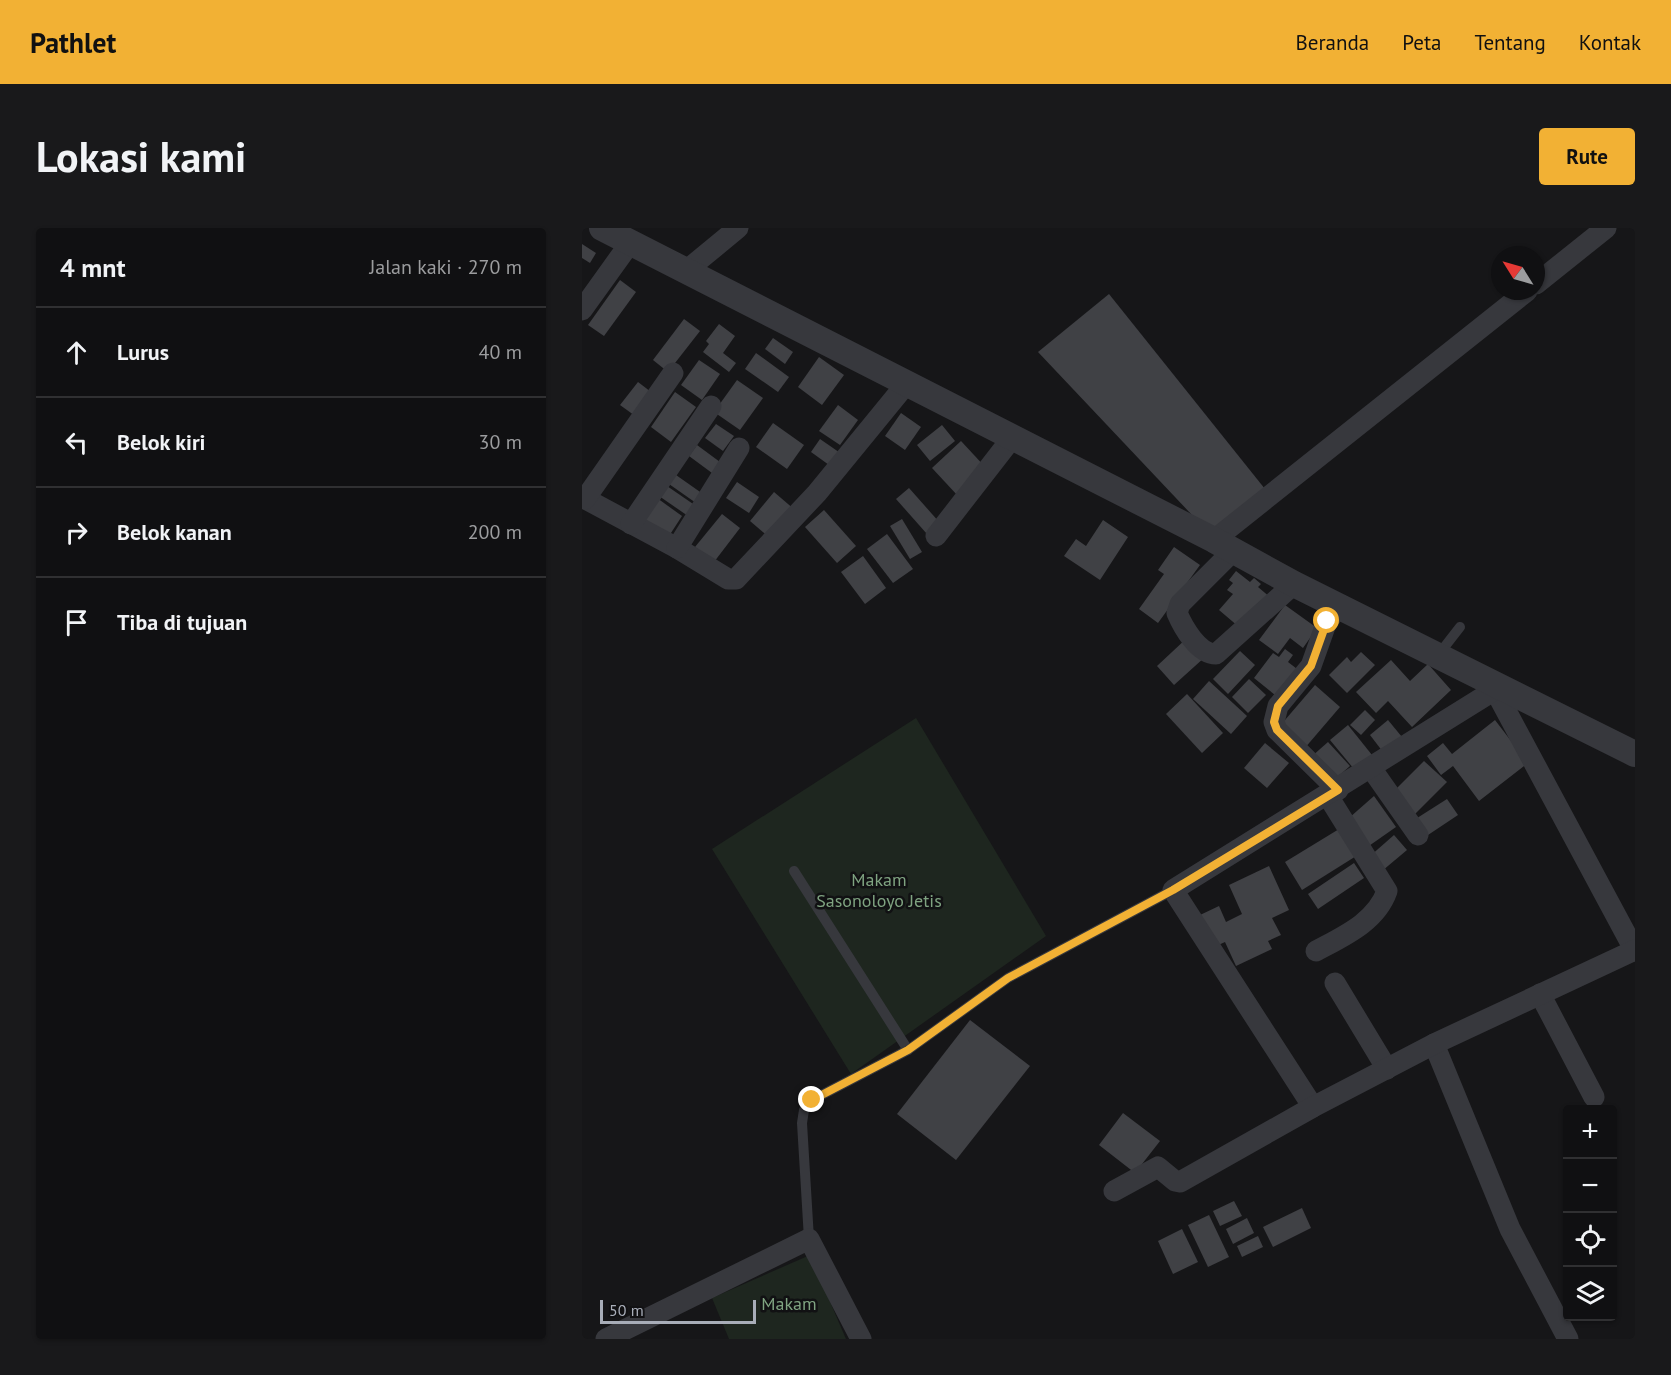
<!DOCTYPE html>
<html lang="id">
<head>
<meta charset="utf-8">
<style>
	:root { --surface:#101012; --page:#19191b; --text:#f1f3f6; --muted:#9c9d9f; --line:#303032; --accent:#f2b134 }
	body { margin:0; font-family:"PT Sans",sans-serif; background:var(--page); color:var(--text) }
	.controls { position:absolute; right:18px; bottom:18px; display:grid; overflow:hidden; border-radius:6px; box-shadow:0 2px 4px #0004 }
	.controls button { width:54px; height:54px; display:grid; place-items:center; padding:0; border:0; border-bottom:2px solid var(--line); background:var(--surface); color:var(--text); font:30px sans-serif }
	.compass { position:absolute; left:909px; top:18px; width:54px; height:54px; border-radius:50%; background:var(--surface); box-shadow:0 2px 4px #0004; rotate:307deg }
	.scale { position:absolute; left:18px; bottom:15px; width:156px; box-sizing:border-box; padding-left:6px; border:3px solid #a8adb8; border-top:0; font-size:16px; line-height:21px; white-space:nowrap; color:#a8adb8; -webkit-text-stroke:4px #111113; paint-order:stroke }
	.stop { position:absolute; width:18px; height:18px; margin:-14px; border:4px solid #f2b134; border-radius:50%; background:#fff }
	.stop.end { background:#f2b134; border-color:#fff; box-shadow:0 2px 6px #0008 }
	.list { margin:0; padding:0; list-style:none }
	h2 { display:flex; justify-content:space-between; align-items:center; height:78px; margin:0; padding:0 24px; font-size:26px }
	h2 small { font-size:20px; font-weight:400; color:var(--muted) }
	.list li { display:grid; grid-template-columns:39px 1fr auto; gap:18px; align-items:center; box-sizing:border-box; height:90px; padding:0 24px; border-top:2px solid var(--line) }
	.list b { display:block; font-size:22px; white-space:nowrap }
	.list em { font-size:20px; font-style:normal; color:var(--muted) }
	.icon { flex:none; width:33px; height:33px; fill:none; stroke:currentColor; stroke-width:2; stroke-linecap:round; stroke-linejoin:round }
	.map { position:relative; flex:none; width:1053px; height:1111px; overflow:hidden; border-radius:6px }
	header { display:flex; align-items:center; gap:36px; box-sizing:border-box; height:84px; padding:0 30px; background:var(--accent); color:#111 }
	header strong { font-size:28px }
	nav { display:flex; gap:33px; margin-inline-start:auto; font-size:21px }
	.intro { display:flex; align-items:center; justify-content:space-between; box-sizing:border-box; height:144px; padding:0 36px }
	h1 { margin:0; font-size:42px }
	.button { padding:15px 27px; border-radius:6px; background:var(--accent); color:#111; font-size:21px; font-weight:700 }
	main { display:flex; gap:36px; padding:0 36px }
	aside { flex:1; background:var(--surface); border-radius:6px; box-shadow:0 2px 4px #0004 }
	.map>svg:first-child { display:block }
</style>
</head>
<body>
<header>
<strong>Pathlet</strong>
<nav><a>Beranda</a><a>Peta</a><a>Tentang</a><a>Kontak</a></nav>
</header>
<div class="intro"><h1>Lokasi kami</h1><a class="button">Rute</a></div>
<main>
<aside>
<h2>4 mnt<small>Jalan kaki · 270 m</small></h2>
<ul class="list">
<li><svg class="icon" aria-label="ahead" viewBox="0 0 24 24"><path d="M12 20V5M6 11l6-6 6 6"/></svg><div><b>Lurus</b></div><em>40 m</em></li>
<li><svg class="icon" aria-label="left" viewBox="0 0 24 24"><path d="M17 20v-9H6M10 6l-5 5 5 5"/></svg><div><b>Belok kiri</b></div><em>30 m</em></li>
<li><svg class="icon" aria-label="right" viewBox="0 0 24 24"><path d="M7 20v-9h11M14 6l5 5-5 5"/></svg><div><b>Belok kanan</b></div><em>200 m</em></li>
<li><svg class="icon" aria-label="arrive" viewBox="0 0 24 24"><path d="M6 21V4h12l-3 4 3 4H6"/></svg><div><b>Tiba di tujuan</b></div></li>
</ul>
</aside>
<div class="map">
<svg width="1053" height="1111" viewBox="0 0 1053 1111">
	<rect width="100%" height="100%" fill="#161618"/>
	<g fill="#1e261f">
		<path d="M334,490L464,708L269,846L130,621Z"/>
		<path d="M228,1027L264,1111H147L130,1070Z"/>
	</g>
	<g fill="#404145">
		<path d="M0,16L14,25L8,35L0,30Z"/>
		<path d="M38,52L54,64L22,108L6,97Z"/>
		<path d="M527,66L683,261L627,305L456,124Z"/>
		<path d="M102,91L118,103L86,144L71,132Z"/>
		<path d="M137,96L153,108L141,125L154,135L147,144L121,124L127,116L124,113Z"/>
		<path d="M191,110L211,124L203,136L183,121Z"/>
		<path d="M174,125L207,149L196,164L163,141Z"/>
		<path d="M237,129L262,147L240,177L216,159Z"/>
		<path d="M117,132L138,146L120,172L99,157Z"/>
		<path d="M155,152L181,170L158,202L132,184Z"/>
		<path d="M56,154L73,167L56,190L38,177Z"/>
		<path d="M93,164L114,179L89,214L69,199Z"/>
		<path d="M256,177L276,192L258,217L237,203Z"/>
		<path d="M319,185L339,199L323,222L303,208Z"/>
		<path d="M191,195L222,217L205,241L174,219Z"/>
		<path d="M134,196L152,208L141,223L123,210Z"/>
		<path d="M360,197L373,213L348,233L335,217Z"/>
		<path d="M238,211L264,229L254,242L229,224Z"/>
		<path d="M379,213L405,241L376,268L350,240Z"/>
		<path d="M115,217L138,234L130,245L107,228Z"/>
		<path d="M94,247L121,266L114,275L87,256Z"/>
		<path d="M155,254L177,269L167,285L144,270Z"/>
		<path d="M85,258L114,278L106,288L77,268Z"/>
		<path d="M327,260L358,295L345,306L314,271Z"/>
		<path d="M192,264L213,282L189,311L168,293Z"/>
		<path d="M75,270L100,288L87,308L61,290Z"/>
		<path d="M242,282L274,318L255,335L223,299Z"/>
		<path d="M140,286L158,300L132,334L113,319Z"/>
		<path d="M320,291L340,324L328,331L308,298Z"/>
		<path d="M521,292L546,309L518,352L482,328L494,311L504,318Z"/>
		<path d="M305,306L331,341L311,355L285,321Z"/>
		<path d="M592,319L618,337L576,395L557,381L582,346L576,342Z"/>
		<path d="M281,328L304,360L283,376L259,344Z"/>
		<path d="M654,343L668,354L672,350L679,356L676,359L689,370L657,399L637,382L651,366L645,362L651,355L647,352Z"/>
		<path d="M703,377L735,400L721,420L708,410L696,426L677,412Z"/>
		<path d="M605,410L623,429L592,457L575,438Z"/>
		<path d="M703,421L711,427L706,434L719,444L698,471L672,450L691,425L697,429Z"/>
		<path d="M658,423L673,437L646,466L631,451Z"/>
		<path d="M779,424L793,437L765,465L747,447L765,429L769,434Z"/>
		<path d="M809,432L828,453L846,436L869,462L830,499L806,473L794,485L774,464Z"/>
		<path d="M667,451L684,467L666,485L650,469Z"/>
		<path d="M627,453L665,488L649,506L611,471Z"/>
		<path d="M733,457L758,479L722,521L697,499Z"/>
		<path d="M605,466L641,505L620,525L584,486Z"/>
		<path d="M783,482L793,492L779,507L768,497Z"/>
		<path d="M806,492L820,509L801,524L788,507Z"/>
		<path d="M913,492L946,535L897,573L871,538L859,547L845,528L861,515L870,526Z"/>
		<path d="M766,497L790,527L772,541L748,512Z"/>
		<path d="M746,514L768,538L751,553L729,529Z"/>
		<path d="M683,515L707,535L685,560L662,540Z"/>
		<path d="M842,533L865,554L831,588L809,566Z"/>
		<path d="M792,568L814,599L784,620L767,590Z"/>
		<path d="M865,571L876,587L843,609L832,592Z"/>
		<path d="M762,598L779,625L720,662L703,634Z"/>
		<path d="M812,607L825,622L800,643L787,629Z"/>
		<path d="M772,635L782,650L736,681L726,666Z"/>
		<path d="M687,638L707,682L690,690L699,707L686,713L690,721L654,738L643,714L632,719L618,687L637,678L644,694L660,686L647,657Z"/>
		<path d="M388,792L448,838L374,932L315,886Z"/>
		<path d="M541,885L578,913L553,945L517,917Z"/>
		<path d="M652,973L660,988L638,998L631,983Z"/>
		<path d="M720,980L729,1000L691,1019L681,999Z"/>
		<path d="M627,987L647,1029L626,1039L606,997Z"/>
		<path d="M665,990L672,1005L651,1016L644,1001Z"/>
		<path d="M600,1001L616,1034L591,1046L576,1013Z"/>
		<path d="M676,1008L681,1019L660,1029L655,1018Z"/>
	</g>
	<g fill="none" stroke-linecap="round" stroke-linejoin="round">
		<g stroke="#37383d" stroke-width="10">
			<path d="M857,426L878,399"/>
			<path d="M212,643L326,822"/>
			<path d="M227,1011L220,895L222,882L230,872L326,822L426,750L591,662"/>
		</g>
		<g stroke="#37383d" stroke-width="21">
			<path d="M105,42L156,0"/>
			<path d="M954,56L1024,0"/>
			<path d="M0,82L48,15"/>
			<path d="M0,269L95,320L146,351H154L235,265L325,155"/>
			<path d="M3,271L91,145"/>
			<path d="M49,296L129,178"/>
			<path d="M354,308L430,210"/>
			<path d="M632,312L945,63"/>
			<path d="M95,320L157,220"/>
			<path d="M652,322L598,376L595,385C601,399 616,426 634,426L712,356"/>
			<path d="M914,464L1053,723"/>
			<path d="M789,540L836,607"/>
			<path d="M756,562L695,502L692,494L696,478L729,438L745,393L759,377"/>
			<path d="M734,723C762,708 794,694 805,663L746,568"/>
			<path d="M753,755L805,841"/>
			<path d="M958,766L1012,869"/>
			<path d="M852,816L928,1001L986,1111"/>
			<path d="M731,879L591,662L919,458"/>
			<path d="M532,963L576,939L593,953L598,954L731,879L852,816L1053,722"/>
			<path d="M24,1111L227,1011L279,1111"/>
		</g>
		<path stroke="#37383d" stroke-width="26" d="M20,0L632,312L712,356L1053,526"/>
	</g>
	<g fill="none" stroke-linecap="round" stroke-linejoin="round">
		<path stroke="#f2b134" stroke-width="8" d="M230,872L326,822L426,750L591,662L756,562L695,502L692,494L696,478L729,438L745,393"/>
	</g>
	<g text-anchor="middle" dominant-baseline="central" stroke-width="5" stroke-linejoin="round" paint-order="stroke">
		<g font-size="18" fill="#7fa381" stroke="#111113">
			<text x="297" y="651">Makam<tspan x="297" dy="21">Sasonoloyo Jetis</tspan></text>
			<text x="207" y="1075">Makam</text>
		</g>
	</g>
</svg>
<div class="controls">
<button>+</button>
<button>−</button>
<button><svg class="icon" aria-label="locate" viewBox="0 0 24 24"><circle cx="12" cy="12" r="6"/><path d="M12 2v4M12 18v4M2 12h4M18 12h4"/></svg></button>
<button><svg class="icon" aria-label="layers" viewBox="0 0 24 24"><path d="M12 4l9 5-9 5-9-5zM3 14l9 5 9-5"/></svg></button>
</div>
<svg class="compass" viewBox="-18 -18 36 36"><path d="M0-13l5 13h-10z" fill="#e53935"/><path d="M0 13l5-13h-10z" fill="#9c9d9f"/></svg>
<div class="scale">50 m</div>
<div class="stop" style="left:745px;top:393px"></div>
<div class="stop end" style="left:230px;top:872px"></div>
</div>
</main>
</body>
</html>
